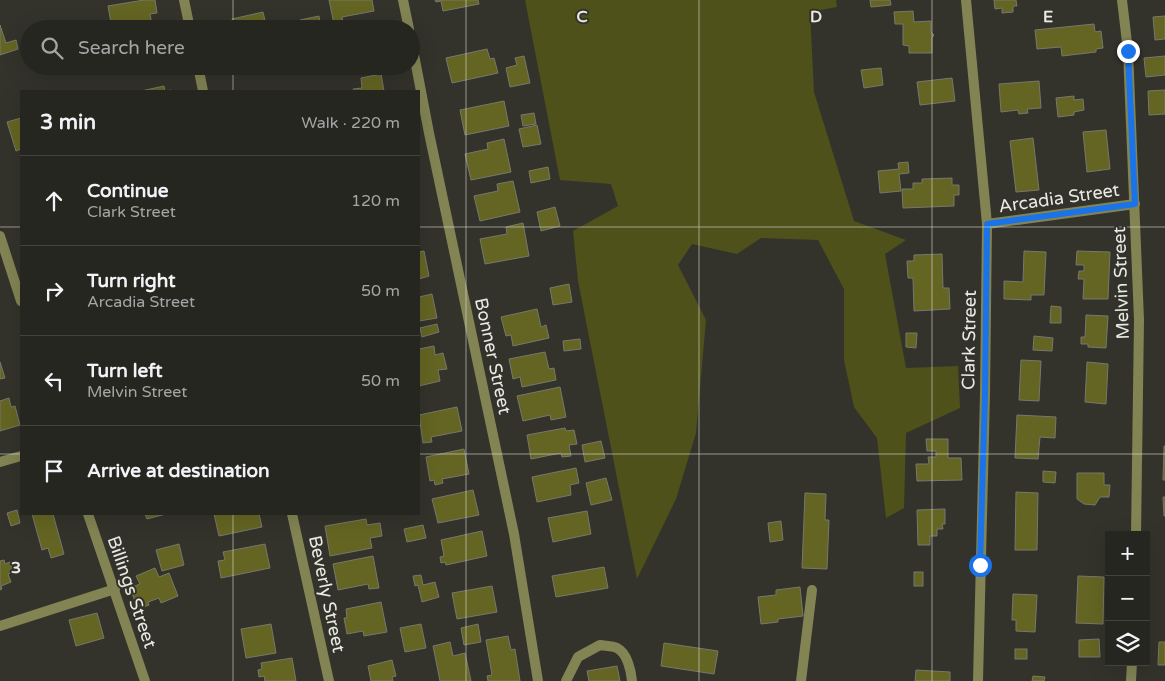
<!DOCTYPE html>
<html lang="en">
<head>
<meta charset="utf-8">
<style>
	:root { --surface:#262620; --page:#32322d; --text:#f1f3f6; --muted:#a4a5a5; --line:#42433e }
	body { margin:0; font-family:"Varela Round",sans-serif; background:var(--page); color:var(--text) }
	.controls { position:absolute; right:15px; bottom:15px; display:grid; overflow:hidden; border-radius:0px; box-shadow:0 5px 20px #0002 }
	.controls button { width:45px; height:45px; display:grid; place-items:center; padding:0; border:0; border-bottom:1px solid var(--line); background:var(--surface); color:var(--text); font:25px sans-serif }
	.stop { position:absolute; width:15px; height:15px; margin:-11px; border:4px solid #1a73e8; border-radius:50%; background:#fff }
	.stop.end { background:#1a73e8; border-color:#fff; box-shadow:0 1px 5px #0008 }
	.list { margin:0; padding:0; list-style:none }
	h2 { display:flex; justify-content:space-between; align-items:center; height:65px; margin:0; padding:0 20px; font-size:21px }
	h2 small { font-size:16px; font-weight:400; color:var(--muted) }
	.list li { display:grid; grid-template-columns:32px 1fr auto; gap:15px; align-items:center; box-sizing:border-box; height:90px; padding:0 20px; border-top:1px solid var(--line) }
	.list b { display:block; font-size:19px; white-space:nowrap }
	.list p { margin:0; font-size:16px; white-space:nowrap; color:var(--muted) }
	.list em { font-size:16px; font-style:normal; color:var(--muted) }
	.icon { flex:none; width:28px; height:28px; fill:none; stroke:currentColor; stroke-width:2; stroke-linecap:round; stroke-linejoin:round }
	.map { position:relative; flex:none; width:1165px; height:681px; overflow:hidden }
	.search { position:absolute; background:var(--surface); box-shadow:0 5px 20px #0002; left:20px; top:20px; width:400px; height:55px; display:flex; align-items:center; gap:12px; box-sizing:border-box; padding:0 18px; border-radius:28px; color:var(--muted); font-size:19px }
	.panel { position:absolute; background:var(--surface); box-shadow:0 5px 20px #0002; left:20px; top:90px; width:400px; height:425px; border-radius:0px }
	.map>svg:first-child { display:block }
</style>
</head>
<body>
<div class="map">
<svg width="1165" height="681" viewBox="0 0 1165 681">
	<rect width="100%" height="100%" fill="#33332b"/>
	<path fill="#4f511b" d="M525,0H836L837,7L810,12L814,92L854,221L906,240L885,254L906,368L958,366L960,408L906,433L904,508L886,518L877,438L854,407L844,360V289L818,240L761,238L737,254L692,244L678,265L706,320L696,433L676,499L637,579L578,281L573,231L618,206L611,184L560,180Z"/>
	<g fill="#646522" stroke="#77786e">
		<path d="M144,0H155L157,13L150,14L152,25L129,29H112L108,6Z"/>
		<path d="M329,0H372L374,11L342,17L343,23L334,24Z"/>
		<path d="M435,0H478L479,4L443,11L441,1L436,2Z"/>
		<path d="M870,0H890L891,5L871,7Z"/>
		<path d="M994,0H1016L1017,6H1013V12L1002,13V8L995,9Z"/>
		<path d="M913,11L914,22L931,21V32L934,35L932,38V53H909V46L903,45V24H895L894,12Z"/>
		<path d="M263,12L267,29H235L232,19Z"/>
		<path d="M319,16L321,29H301L300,20Z"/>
		<path d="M1165,16V39L1155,40L1153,17Z"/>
		<path d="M1094,24L1095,32L1101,31L1103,48L1096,49V52L1062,56L1061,47L1037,49L1035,30Z"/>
		<path d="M0,25L6,43L16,40L18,49L0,55Z"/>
		<path d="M487,49L490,59L494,58L498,73L452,83L446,58Z"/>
		<path d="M524,56L530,83L510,87L506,68L517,65L515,58Z"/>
		<path d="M1165,56V75L1146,77L1144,58Z"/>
		<path d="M136,66H153L136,69Z"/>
		<path d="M881,68L883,85L864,88L861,70Z"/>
		<path d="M381,74L384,91H354L353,89L362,88L361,78Z"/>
		<path d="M952,78L955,101L920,105L917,82Z"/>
		<path d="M1039,81L1041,108L1027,109L1028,113L1019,114L1018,110L1001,112L999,84Z"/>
		<path d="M164,86L165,91L171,90V91H141Z"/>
		<path d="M1165,90V114L1149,115L1148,91Z"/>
		<path d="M1074,96V100L1083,99L1084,110L1074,112V115L1058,117L1056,98Z"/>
		<path d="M504,101L509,126L465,135L460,110Z"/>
		<path d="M534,113L536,124L523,126L521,115Z"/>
		<path d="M21,118V149L16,151L7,122Z"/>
		<path d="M537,125L541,144L523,147L519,129Z"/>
		<path d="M1106,130L1110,169L1087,172L1083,132Z"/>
		<path d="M1033,138L1039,190L1016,192L1010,141Z"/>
		<path d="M504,139L511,172L471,180L465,154L488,149L487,143Z"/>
		<path d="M908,162L909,173L899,174L901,191L880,193L878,171L899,169L898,163Z"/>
		<path d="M548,167L550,179L531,183L529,171Z"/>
		<path d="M952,178V185H959V195H954V206L903,208L902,189H913V183H922V179Z"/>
		<path d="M513,181L520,212L480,221L474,196L498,191L497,184Z"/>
		<path d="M555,207L560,226L541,231L537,212Z"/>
		<path d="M523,223L529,256L485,264L480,239L507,234L506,227Z"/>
		<path d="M424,251L429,276L419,279V252Z"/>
		<path d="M1024,251L1046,252L1044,295H1031V300L1004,299V281L1023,282Z"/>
		<path d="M1077,251L1110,252L1108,299H1083L1084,279H1078L1079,271H1084V265H1076Z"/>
		<path d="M942,254L943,288H949L950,309L914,311L913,278H908L907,261H914V255Z"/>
		<path d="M569,284L572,302L553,305L550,288Z"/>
		<path d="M432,294L437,318L419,321V297Z"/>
		<path d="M1051,306L1061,307V323H1050Z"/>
		<path d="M537,309L541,327L546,325L549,338L513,346L511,335L506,336L501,317Z"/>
		<path d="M1086,315L1108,316L1106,348L1088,347V344H1081V337H1085Z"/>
		<path d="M437,324L439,332L422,337L420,328Z"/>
		<path d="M906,333H917L916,348L906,347Z"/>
		<path d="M1034,336L1053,338L1052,351L1033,350Z"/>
		<path d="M580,339L581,349L564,351L563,341Z"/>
		<path d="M434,346L435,355L443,353L447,369L438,370L440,381L419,386V349Z"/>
		<path d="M545,352L549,369L554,368L556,380L522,387L520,377L513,379L509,359Z"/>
		<path d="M1021,360L1041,361L1039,401L1019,400Z"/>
		<path d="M0,362L5,378L0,379Z"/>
		<path d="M1087,362L1108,364L1106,404L1085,402Z"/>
		<path d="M560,387L566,417L551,420L550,415L523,421L517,396Z"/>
		<path d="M9,398L11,407L15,406L20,425L0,431V401Z"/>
		<path d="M457,407L462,431L431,437L432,442L423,443L419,415Z"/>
		<path d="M1017,415L1056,417L1055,438L1040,437L1038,459L1015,458Z"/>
		<path d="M565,428L566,431L574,430L577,444L569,445L571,456L562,457L561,453L531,459L527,435Z"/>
		<path d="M926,439H948V458H961L962,480L917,481L916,464H929L928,457H936V451H927Z"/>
		<path d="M601,441L605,458L585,462L582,445Z"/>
		<path d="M1164,446H1165V480H1163Z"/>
		<path d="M464,449L469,474L442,479L443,483L435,485L434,480L430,481L426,457Z"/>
		<path d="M576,468L579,483L570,485L571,495L537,502L532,477Z"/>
		<path d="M1043,471L1056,472L1055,483L1043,482Z"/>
		<path d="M1077,473H1104V485H1110L1109,497H1100L1095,505L1084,504L1077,499Z"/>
		<path d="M606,478L612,500L591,505L586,483Z"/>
		<path d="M473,490L479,515L438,523L432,499Z"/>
		<path d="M1016,492L1038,493L1037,550H1015Z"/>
		<path d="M805,493L826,494L825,520H829L827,569L802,568Z"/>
		<path d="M1163,497H1165V516H1164Z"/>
		<path d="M945,509V524H942L943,529H937V536H930V545H918L917,510Z"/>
		<path d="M17,510L20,523L11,526L7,513Z"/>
		<path d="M587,511L591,534L553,542L548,518Z"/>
		<path d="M32,514H53L64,554L51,558L48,548L42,550Z"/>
		<path d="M145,514H166L147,519Z"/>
		<path d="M214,514H259L262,527L219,536Z"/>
		<path d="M366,519L367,525L380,523L382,536L370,538L372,548L330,556L325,526Z"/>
		<path d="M781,521L783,540L770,542L768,523Z"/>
		<path d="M423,525L426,538L407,542L404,529Z"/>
		<path d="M482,531L487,556L446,565L445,562L441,563L440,557L444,556L441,540Z"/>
		<path d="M179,544L184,565L162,571L156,550Z"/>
		<path d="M265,544L270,568L221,578L218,561L225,560L223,552Z"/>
		<path d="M373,556L379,588L369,589L368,584L338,590L333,564Z"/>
		<path d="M4,560L5,564L10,562L13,572L8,574L11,582L1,586L2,589L0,590V561Z"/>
		<path d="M604,567L608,588L556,597L552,576Z"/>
		<path d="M155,568L159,577L169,573L178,596L161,603L159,598L148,602L149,605L138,609L130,588L140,584L136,576Z"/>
		<rect x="914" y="572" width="9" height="14"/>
		<path d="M421,575L423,585L435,582L439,597L422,602L418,585L415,586L413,576Z"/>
		<path d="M1078,576L1104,577L1103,624L1076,623Z"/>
		<path d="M492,586L497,612L457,619L452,593Z"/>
		<path d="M800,587L803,616L778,619V622L761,624L758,597L776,595V590Z"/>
		<path d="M1013,594L1037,595L1035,632L1016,631V620H1012Z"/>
		<path d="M381,602L387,632L364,636L363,631L347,634L344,618H347L346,609Z"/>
		<path d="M97,613L104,638L76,646L69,620Z"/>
		<path d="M271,624L276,653L246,658L241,629Z"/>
		<path d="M421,624L426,648L405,652L400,628Z"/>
		<path d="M478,624L481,642L464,645L461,628Z"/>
		<path d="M508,636L511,650L515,649L520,681H488L487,676L492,675L486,640Z"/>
		<path d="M1099,639L1100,657H1079V640Z"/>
		<path d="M450,642L453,656L465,653L471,681H440L433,646Z"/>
		<path d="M1159,642H1165V665H1158Z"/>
		<path d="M664,643L718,651L714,674L661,666Z"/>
		<rect x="1015" y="649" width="12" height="10"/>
		<path d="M292,658L296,681H265L264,676L259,677L258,670L262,669L261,663Z"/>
		<path d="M392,660L396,676L392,677L393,681H371L368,666Z"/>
		<path d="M617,666L620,681H589L587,671Z"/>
		<path d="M916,670L950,672V681H915Z"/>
		<path d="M1033,676L1045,677L1044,681H1032Z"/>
	</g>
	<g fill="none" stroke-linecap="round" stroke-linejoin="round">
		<g stroke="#828454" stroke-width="10">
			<path d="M566,681L578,657L600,645C605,646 612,646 617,648C627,653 631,670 632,681"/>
			<path d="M801,681L812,590"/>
		</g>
		<g stroke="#828454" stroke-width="10">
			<path d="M184,0L190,29"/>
			<path d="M403,0L409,29"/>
			<path d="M966,0L987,224L985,394L978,681"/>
			<path d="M1122,0L1128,51L1139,320L1136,535"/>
			<path d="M411,39L429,133L514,534L538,681"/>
			<path d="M198,66L203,91"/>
			<path d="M987,224L1135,204"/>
			<path d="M0,236L21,301"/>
			<path d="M0,462L21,456"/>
			<path d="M88,514L145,681"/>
			<path d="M292,514L329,681"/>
			<path d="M0,626L115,589"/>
			<path d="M1131,681L1132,662"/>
		</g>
	</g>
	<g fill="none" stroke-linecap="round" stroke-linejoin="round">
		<path stroke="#1a73e8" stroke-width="6" d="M980,565L985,394L987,224L1135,204L1128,51"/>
	</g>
	<path fill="none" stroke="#e9eae4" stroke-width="1" stroke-opacity="0.55" d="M233,0V29M466,0V681M699,0V681M932,0V681M233,66V91M0,227H21M419,227H1165M0,454H21M419,454H1165M233,514V681"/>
	<g text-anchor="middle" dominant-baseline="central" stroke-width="4" stroke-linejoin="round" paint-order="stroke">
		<g font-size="18" fill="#e9eae4" stroke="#33332b">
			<text transform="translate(1059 198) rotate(-8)">Arcadia Street</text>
			<text transform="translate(1121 283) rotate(-92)">Melvin Street</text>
			<text transform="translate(969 340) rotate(-89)">Clark Street</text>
			<text transform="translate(493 356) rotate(78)">Bonner Street</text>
			<text transform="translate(132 592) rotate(71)">Billings Street</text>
			<text transform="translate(327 594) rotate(78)">Beverly Street</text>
		</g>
	</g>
	<g font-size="16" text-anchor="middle" font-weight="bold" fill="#e9eae4" stroke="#33332b" stroke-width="4" stroke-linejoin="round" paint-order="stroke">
		<text x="582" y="22">C</text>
		<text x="816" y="22">D</text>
		<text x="1048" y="22">E</text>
		<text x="16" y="573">3</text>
	</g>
</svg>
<div class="controls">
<button>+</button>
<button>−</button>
<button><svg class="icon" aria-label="layers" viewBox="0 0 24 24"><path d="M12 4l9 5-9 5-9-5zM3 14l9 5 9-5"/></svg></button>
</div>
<div class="stop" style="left:980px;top:565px"></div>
<div class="stop end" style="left:1128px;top:51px"></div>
<div class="search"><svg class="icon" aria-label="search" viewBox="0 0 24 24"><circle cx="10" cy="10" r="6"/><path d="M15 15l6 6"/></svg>Search here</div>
<section class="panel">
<h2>3 min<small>Walk · 220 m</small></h2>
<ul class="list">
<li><svg class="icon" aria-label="ahead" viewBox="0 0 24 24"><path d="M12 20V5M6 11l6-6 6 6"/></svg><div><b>Continue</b><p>Clark Street</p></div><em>120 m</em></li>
<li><svg class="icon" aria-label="right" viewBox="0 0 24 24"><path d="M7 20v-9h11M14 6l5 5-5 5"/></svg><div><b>Turn right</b><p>Arcadia Street</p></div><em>50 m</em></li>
<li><svg class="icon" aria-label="left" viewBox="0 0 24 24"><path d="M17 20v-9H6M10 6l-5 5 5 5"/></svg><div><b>Turn left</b><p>Melvin Street</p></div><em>50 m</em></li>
<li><svg class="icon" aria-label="arrive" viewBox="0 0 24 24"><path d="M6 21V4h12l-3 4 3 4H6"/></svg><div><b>Arrive at destination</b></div></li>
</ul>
</section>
</div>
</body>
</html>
